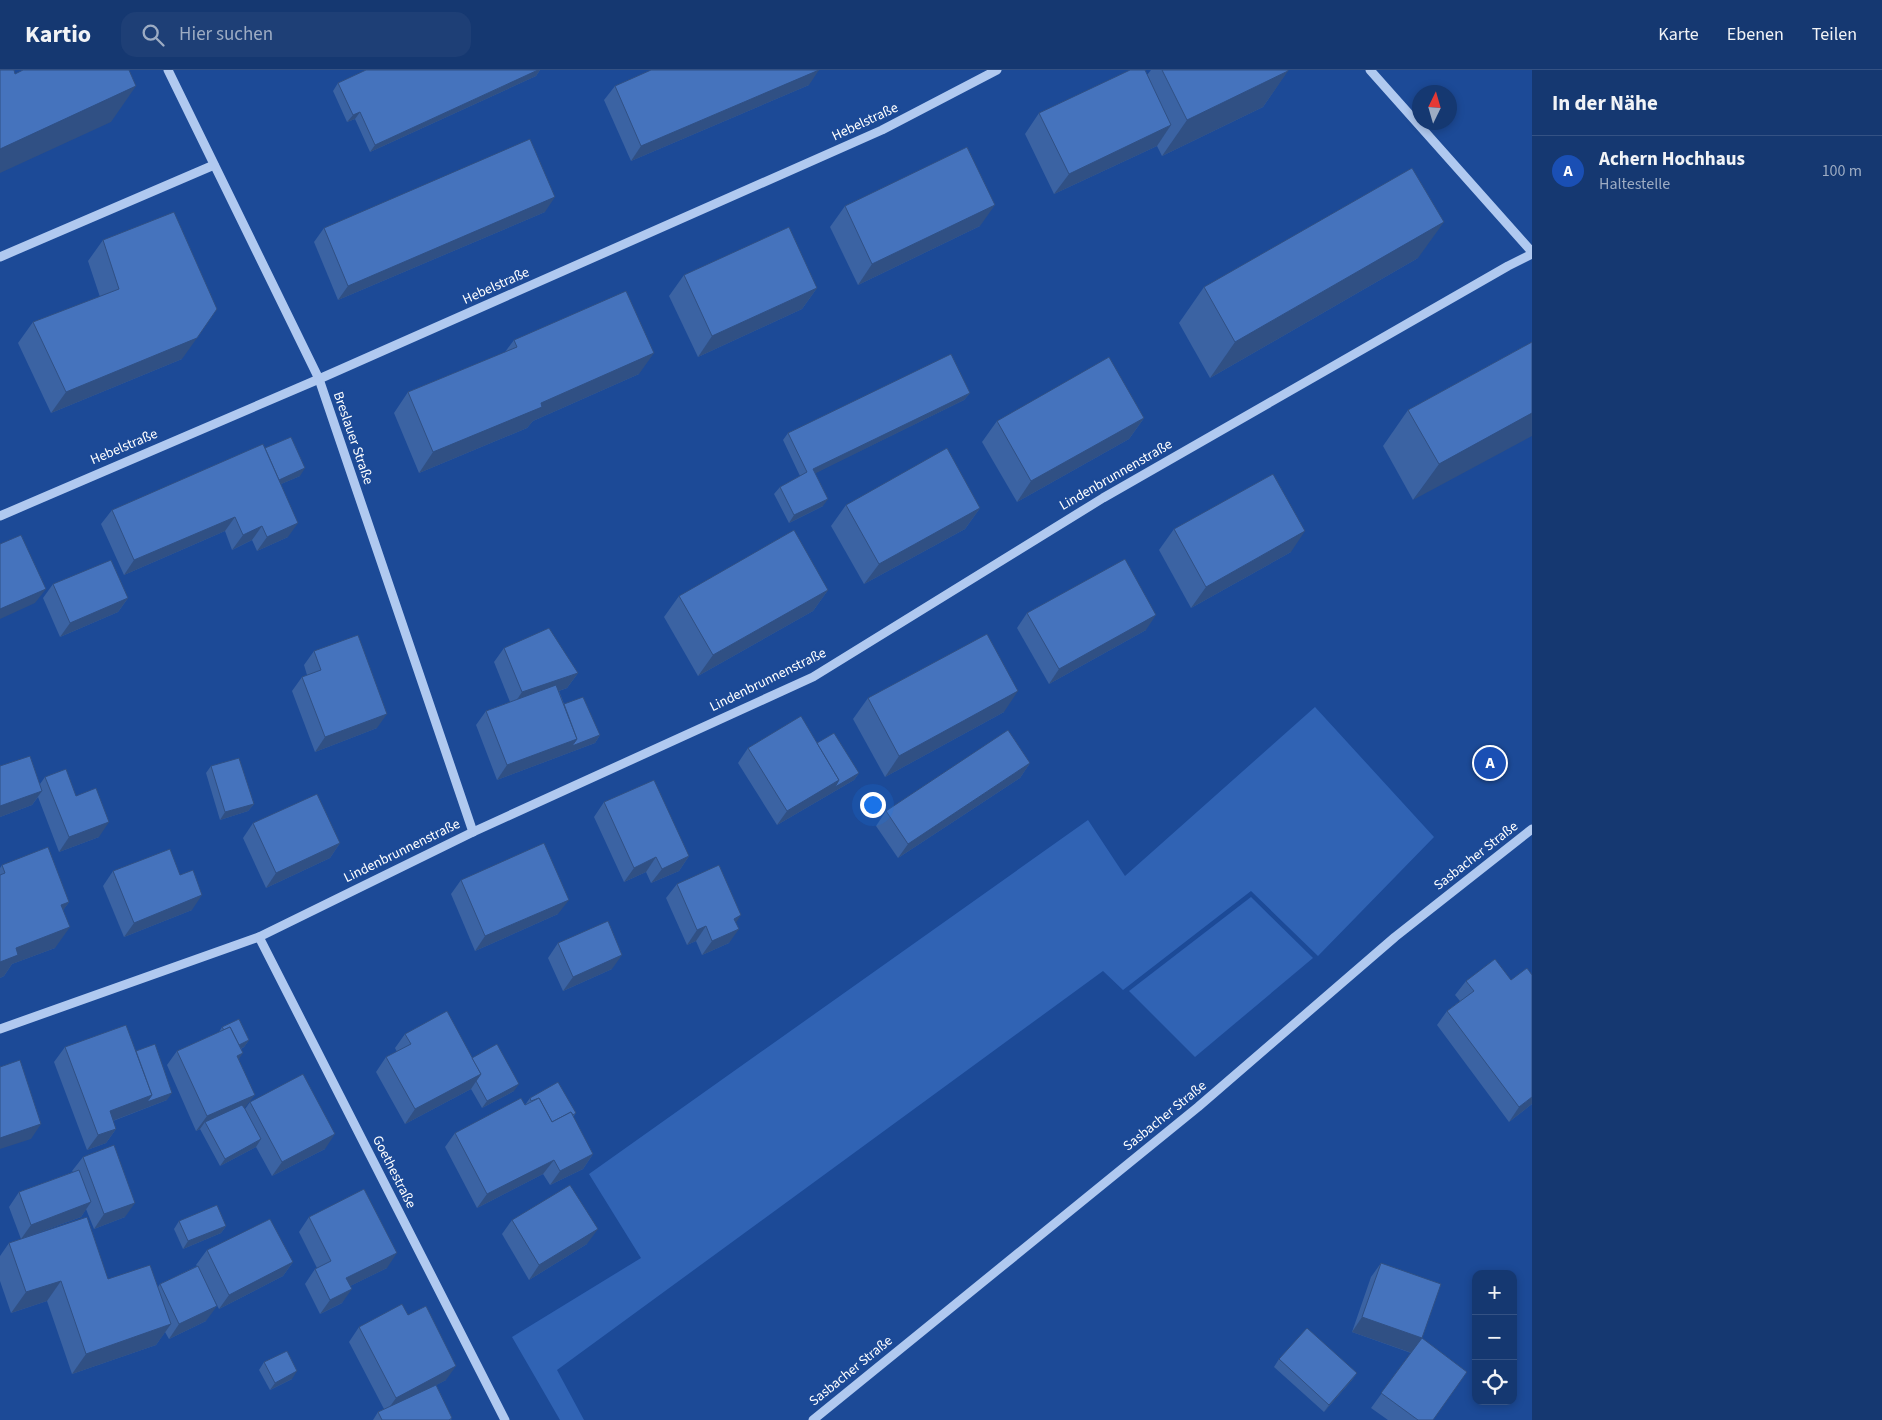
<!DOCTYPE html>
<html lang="de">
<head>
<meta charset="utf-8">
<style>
	:root { --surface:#153871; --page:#1e3f76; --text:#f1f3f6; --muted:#9dacc3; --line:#345284; --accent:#ea580c }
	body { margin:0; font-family:"Source Sans 3",sans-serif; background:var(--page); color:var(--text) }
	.controls { position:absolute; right:15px; bottom:15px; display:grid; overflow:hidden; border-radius:10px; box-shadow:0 2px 8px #0003 }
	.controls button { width:45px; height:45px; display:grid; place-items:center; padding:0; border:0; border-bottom:1px solid var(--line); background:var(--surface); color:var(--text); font:25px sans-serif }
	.compass { position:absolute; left:1412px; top:15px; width:45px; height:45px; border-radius:50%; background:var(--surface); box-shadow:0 2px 8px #0003; rotate:5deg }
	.you { position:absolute; left:872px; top:734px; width:18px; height:18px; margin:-12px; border:4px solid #fff; border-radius:50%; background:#1a73e8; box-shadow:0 0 0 8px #1a73e833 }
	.badge { display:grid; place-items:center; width:32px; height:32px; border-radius:50%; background:var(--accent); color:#fff; font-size:16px; font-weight:700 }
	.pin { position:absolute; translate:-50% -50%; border:2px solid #fff; box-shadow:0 1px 5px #0006 }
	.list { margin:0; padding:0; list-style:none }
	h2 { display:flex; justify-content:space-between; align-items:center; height:65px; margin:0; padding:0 20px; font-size:21px }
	h2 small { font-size:16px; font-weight:400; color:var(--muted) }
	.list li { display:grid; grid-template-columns:32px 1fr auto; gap:15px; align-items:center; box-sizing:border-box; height:70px; padding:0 20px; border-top:1px solid var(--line) }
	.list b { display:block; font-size:19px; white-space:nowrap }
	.list p { margin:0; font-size:16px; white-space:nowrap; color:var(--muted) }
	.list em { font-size:16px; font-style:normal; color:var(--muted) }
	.icon { flex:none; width:28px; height:28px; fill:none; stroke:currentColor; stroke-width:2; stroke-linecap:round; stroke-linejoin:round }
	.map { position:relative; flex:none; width:1532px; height:1350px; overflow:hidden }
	header { display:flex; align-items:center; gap:30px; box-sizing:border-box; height:70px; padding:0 25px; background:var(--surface); border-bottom:1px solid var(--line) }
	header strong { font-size:24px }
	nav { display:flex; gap:28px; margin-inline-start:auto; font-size:18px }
	.search { width:350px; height:45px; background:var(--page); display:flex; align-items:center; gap:12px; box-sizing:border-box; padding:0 18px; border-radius:15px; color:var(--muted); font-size:19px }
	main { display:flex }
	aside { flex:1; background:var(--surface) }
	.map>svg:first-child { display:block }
</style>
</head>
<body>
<header>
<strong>Kartio</strong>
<div class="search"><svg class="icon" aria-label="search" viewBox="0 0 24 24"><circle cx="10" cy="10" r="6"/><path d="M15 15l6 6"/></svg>Hier suchen</div>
<nav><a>Karte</a><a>Ebenen</a><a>Teilen</a></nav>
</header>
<main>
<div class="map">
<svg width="1532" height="1350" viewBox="0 0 1532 1350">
	<rect width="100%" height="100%" fill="#1c4a97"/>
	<g fill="#3063b4">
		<path d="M1315,637L1434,767L1318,886L1251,821L1123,920L1103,901L557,1300L584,1350H560L512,1267L641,1188L589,1104L1088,750L1125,806Z"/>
		<path d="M1251,827L1313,888L1195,987L1129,921Z"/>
	</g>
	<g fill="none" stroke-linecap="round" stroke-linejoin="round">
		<g stroke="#b0c9f0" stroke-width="9">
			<path d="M168,0L319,309L473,762"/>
			<path d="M1370,0L1532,182"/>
			<path d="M0,187L214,95"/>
			<path d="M0,446L319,309L882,60L997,0"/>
			<path d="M259,867L505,1350"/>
			<path d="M0,959L259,867L473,762L813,607L1103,428L1508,196L1532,184"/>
			<path d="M813,1350L1198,1037L1395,867L1532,759"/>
		</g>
	</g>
	<g fill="#3b63a3">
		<path d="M366,0H540L536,6L370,82L355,49L347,52L333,21L338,13Z"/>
		<path d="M1151,0H1288L1263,37L1162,86L1157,76L1054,124L1025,64L1039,43L1147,5Z"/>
		<path d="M809,15L631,91L604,30L615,16Z"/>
		<path d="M845,136L980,156L858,215L830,157Z"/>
		<path d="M545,142L338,230L314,172L324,158Z"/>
		<path d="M103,170L182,289L51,343L18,273L33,252L100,227L88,191Z"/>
		<path d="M1418,188L1210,308L1179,253L1204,217Z"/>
		<path d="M684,205L817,218L802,239L698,287L669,226Z"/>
		<path d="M514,270L639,304L533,351L527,358L419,403L394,343L408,322L505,282Z"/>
		<path d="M1532,272L1413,430L1383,376L1408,340Z"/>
		<path d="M970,323L964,330L815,403L823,436L789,453L774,424L780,417L800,406L783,370L788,363Z"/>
		<path d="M1144,348L1129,369L1017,432L982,372L997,351Z"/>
		<path d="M265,378L300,406L281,414L288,467L257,481L252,470L232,480L225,461L124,505L101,454L112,440Z"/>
		<path d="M846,435L980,438L965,459L864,514L831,456Z"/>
		<path d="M1174,459L1291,482L1191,538L1159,480Z"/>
		<path d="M53,514L128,528L118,542L60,567L43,528Z"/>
		<path d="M828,520L813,541L698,606L664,547L679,526Z"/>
		<path d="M1027,543L1146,560L1049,614L1017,558Z"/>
		<path d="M504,578L578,603L567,618L559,621L564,634L600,665L595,673L497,710L476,655L486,641L510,632L494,592Z"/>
		<path d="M314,581L377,658L315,682L292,621L302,607L307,605L304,595Z"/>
		<path d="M868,628L1004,642L885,707L853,649Z"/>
		<path d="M817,673L859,703L854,710L777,755L738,693L748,678Z"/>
		<path d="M1030,693L1020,708L898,788L876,756L886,741Z"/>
		<path d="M0,696L40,714L45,707L76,726L99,767L59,782L38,727L32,735L0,747Z"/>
		<path d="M211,696L254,734L248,741L220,750L206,703Z"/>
		<path d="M604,732L689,786L679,801L651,813L646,802L624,812L594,747Z"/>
		<path d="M253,753L340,773L330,788L266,818L243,768Z"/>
		<path d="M2,795L69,832L63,840L55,878L12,894L4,906L0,908V798Z"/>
		<path d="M113,801L192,840L124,867L103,816Z"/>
		<path d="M461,810L558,844L475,881L451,824Z"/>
		<path d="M677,814L736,852L729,873L702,885L696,871L687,875L666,828Z"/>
		<path d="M558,873L612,899L563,921L548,888Z"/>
		<path d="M1511,910L1532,1034L1509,1052L1437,955L1447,941L1460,931L1455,925L1466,911Z"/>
		<path d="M222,957L249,970L244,977L241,979L239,989L245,1038V1039L250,1032L325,1079L272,1106L256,1077L220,1096L200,1059L196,1061L167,995L177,981L219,962Z"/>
		<path d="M405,964L472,988L514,1021L482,1038L471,1019L405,1054L376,1002L386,987L397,982L395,978Z"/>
		<path d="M65,977L136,981L167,1030L113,1051L116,1059L106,1073L87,1080L54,992Z"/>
		<path d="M530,1028L576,1043L573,1047L593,1084L583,1099L550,1115L543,1104L477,1138L445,1077L455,1063L525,1035Z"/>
		<path d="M83,1087L125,1147L94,1159L86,1139L81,1147L29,1166L108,1209L158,1217L160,1214L197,1196L196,1195L207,1180L293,1192L283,1206L219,1239L204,1210L206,1251L169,1269L165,1262L156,1275L72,1304L47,1231L11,1243L0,1211V1186L9,1173L21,1169L9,1137L19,1122L73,1102L72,1101Z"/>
		<path d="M309,1147L387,1198L350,1216L342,1233L320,1244L305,1214L315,1199L317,1198L299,1162Z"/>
		<path d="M512,1150L587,1174L529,1210L502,1164Z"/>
		<path d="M179,1151L226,1156L221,1163L183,1179L174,1159Z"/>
		<path d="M1381,1193L1422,1268L1433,1350H1388L1371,1338L1411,1283L1352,1262L1371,1207Z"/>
		<path d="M359,1257L446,1310L436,1315L452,1348L451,1350H373L378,1342L384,1339L349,1272Z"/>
		<path d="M1279,1289L1357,1303L1352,1310L1324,1342L1274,1297Z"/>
		<path d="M264,1292L292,1309L270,1320L259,1300Z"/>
	</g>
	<g fill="#305084">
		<path d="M538,0H540L536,6L370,82L375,75Z"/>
		<path d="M819,0L809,15L631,91L641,76Z"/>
		<path d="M1288,1L1263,37L1162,86L1187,50Z"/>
		<path d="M136,16L111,52L0,103V79Z"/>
		<path d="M360,42L355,49L347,52L353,45Z"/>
		<path d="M1171,55L1157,76L1054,124L1069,104Z"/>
		<path d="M555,127L545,142L338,230L348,216Z"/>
		<path d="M995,135L980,156L858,215L872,194Z"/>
		<path d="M1444,152L1418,188L1210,308L1235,272Z"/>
		<path d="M817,218L802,239L698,287L712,266Z"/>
		<path d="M197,268L182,289L51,343L66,322Z"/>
		<path d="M654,283L639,304L533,351L527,358L419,403L433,382L541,333Z"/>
		<path d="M970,323L964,330L808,407L813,399Z"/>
		<path d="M1532,343V366L1413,430L1439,394Z"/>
		<path d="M1144,348L1129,369L1017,432L1031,411Z"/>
		<path d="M305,398L300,406L267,420L272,413Z"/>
		<path d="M828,429L823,436L789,453L794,445Z"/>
		<path d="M980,438L965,459L864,514L879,494Z"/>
		<path d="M235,447L225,461L124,505L134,490Z"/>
		<path d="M298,453L288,467L257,481L267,467Z"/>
		<path d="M262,456L252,470L232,480L243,465Z"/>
		<path d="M1305,461L1291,482L1191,538L1206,517Z"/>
		<path d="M46,519L35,533L0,549V539Z"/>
		<path d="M828,520L813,541L698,606L713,585Z"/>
		<path d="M128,528L118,542L60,567L70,553Z"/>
		<path d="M1156,545L1146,560L1049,614L1059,599Z"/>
		<path d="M578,603L567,618L512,637L522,622Z"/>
		<path d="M1018,621L1004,642L885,707L899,686Z"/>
		<path d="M387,644L377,658L315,682L325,667Z"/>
		<path d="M600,665L595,673L497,710L507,695L577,669Z"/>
		<path d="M1030,693L1020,708L898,788L908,774Z"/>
		<path d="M859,703L854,710L777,755L787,741L839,710Z"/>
		<path d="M42,721L32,735L0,747V736Z"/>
		<path d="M254,734L248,741L220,750L225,742Z"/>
		<path d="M109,752L99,767L59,782L69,767Z"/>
		<path d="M340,773L330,788L266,818L276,803Z"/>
		<path d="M689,786L679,801L651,813L662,799Z"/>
		<path d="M656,787L646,802L624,812L634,798Z"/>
		<path d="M202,825L192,840L124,867L134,853Z"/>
		<path d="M569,830L558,844L475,881L485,866Z"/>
		<path d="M69,832L54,853L61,835Z"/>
		<path d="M741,845L731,860L734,849Z"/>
		<path d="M706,856L696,871L687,875L697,860Z"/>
		<path d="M70,857L55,878L12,894L4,906L0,908V892L16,878Z"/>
		<path d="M739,859L729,873L702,885L712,871Z"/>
		<path d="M622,885L612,899L563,921L573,907Z"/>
		<path d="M249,970L244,977L227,985L232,978Z"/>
		<path d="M243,983L233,998L237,986Z"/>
		<path d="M481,1004L471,1019L405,1054L415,1039Z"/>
		<path d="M519,1014L514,1021L482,1038L487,1031Z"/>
		<path d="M172,1023L167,1030L99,1056L110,1041L152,1025Z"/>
		<path d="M255,1025L244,1039L205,1052L200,1059L196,1061L207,1046Z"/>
		<path d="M1532,1027V1034L1509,1052L1519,1037Z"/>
		<path d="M41,1054L31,1069L0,1079V1068Z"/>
		<path d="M116,1059L106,1073L87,1080L98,1065Z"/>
		<path d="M335,1064L325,1079L272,1106L282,1092Z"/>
		<path d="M261,1069L256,1077L220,1096L225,1089Z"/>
		<path d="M593,1084L583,1099L550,1115L560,1101Z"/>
		<path d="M554,1090L543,1104L477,1138L487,1124Z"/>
		<path d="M91,1132L81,1147L21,1169L31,1155Z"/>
		<path d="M135,1133L125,1147L94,1159L104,1144Z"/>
		<path d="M226,1156L221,1163L183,1179L188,1171Z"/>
		<path d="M598,1159L587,1174L529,1210L539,1195Z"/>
		<path d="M397,1183L387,1198L336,1223L346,1208Z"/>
		<path d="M293,1192L283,1206L219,1239L229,1225Z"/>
		<path d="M61,1211L47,1231L11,1243L26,1222Z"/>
		<path d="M352,1219L342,1233L320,1244L330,1230Z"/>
		<path d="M217,1236L206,1251L169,1269L179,1254Z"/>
		<path d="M1362,1247L1422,1268L1412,1283L1352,1262Z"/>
		<path d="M171,1254L156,1275L72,1304L86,1284Z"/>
		<path d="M456,1296L446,1310L386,1342L396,1328Z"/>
		<path d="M297,1301L292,1309L270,1320L275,1313Z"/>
		<path d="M1357,1303L1352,1310L1324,1342L1329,1335Z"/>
	</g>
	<g fill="#4573bd" stroke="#305084">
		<path d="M0,0H14L15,4L23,0H129L136,16L0,79Z"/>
		<path d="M366,0H538L375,75L360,42L353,45L338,13Z"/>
		<path d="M651,0H819L641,76L615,16Z"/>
		<path d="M1130,0H1145L1171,55L1069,104L1039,43Z"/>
		<path d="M1162,0H1288V1L1187,50Z"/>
		<path d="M530,69L555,127L348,216L324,158Z"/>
		<path d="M967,77L995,135L872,194L845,136Z"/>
		<path d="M1412,98L1444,152L1235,272L1204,217Z"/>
		<path d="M174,142L217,239L197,268L66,322L33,252L119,219L103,170Z"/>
		<path d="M789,157L817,218L712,266L684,205Z"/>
		<path d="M626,221L654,283L541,333L542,337L433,382L408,322L517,277L514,270Z"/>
		<path d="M1532,272V343L1439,394L1408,340Z"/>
		<path d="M951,284L970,323L813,399L828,429L794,445L780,417L807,402L788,363Z"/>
		<path d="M1109,287L1144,348L1031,411L997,351Z"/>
		<path d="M291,367L305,398L279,410L265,378Z"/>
		<path d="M263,374L298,453L267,467L262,456L243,465L235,447L134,490L112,440Z"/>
		<path d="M947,378L980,438L879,494L846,435Z"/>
		<path d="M1273,404L1305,461L1206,517L1174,459Z"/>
		<path d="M794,460L828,520L713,585L679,526Z"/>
		<path d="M21,465L46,519L0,539V474Z"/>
		<path d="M1125,489L1156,545L1059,599L1027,543Z"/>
		<path d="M111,490L128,528L70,553L53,514Z"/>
		<path d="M549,558L578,603L522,622L504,578Z"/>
		<path d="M987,564L1018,621L899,686L868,628Z"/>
		<path d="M358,565L387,644L325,667L302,607L321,600L314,581Z"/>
		<path d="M556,615L577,669L507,695L486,641Z"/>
		<path d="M583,627L600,665L572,676L577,669L564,634Z"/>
		<path d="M801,646L839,710L787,741L748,678Z"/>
		<path d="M1008,660L1030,693L908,774L886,741Z"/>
		<path d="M834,663L859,703L835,717L839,710L817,673Z"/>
		<path d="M30,686L42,721L0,736V696Z"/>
		<path d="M239,688L254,734L225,742L211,696Z"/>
		<path d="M66,699L76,726L96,718L109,752L69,767L45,707Z"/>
		<path d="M654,710L689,786L662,799L656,787L634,798L604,732Z"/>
		<path d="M317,724L340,773L276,803L253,753Z"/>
		<path d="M544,773L569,830L485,866L461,810Z"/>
		<path d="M48,777L69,832L61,835L70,857L16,878L18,885L0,892V805L5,803L2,795Z"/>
		<path d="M170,779L180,805L193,800L202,825L134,853L113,801Z"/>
		<path d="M719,795L741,845L734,849L739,859L712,871L706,856L697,860L677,814Z"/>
		<path d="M608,851L622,885L573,907L558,873Z"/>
		<path d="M1495,889L1511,910L1527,898L1532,905V1027L1519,1037L1447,941L1474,921L1466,911Z"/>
		<path d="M447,941L481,1004L415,1039L386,987L411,974L405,964Z"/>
		<path d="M239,949L249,970L239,975L230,957L224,960L222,957Z"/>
		<path d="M126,955L152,1025L110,1041L116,1059L98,1065L65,977Z"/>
		<path d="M230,957L243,983L237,986L255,1025L207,1046L177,981Z"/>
		<path d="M155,974L172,1023L147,1032L152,1025L136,981Z"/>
		<path d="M497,974L519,1014L487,1031L476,1011L481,1004L472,988Z"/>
		<path d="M20,990L41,1054L0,1068V997Z"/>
		<path d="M303,1004L335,1064L282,1092L250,1032Z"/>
		<path d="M558,1012L576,1043L573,1045L571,1042L552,1052L539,1028L531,1031L530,1028Z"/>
		<path d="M521,1028L525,1035L539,1028L552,1052L571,1042L593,1084L560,1101L554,1090L487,1124L455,1063Z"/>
		<path d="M242,1035L245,1039L261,1069L225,1089L205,1052Z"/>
		<path d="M114,1075L135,1133L104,1144L83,1087Z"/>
		<path d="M79,1100L91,1132L31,1155L19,1122Z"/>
		<path d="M570,1115L598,1159L539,1195L512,1150Z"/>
		<path d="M364,1119L397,1183L346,1208L352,1219L330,1230L315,1199L331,1191L309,1147Z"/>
		<path d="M217,1135L226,1156L188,1171L179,1151Z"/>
		<path d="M87,1147L108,1209L150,1195L171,1254L86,1284L61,1211L26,1222L9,1173Z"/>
		<path d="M270,1149L293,1192L229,1225L207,1180Z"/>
		<path d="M1381,1193L1441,1214L1422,1268L1362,1247Z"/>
		<path d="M198,1196L217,1236L179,1254L160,1214Z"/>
		<path d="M402,1234L408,1245L426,1236L456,1296L396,1328L359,1257Z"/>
		<path d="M1307,1258L1357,1303L1329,1335L1279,1289Z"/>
		<path d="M1422,1268L1467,1302L1433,1350H1418L1381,1323Z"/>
		<path d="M287,1281L297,1301L275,1313L264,1292Z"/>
		<path d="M436,1315L452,1348L449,1350H382L378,1342Z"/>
	</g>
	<g text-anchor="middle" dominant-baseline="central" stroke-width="4.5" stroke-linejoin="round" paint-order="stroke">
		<g font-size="14" fill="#fff" stroke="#1c4a97">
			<text transform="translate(865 52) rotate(-25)">Hebelstraße</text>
			<text transform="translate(496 216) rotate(-24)">Hebelstraße</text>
			<text transform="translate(353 368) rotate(71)">Breslauer Straße</text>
			<text transform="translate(124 377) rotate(-23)">Hebelstraße</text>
			<text transform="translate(1116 405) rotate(-30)">Lindenbrunnenstraße</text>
			<text transform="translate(768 610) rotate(-26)">Lindenbrunnenstraße</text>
			<text transform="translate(402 781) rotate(-26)">Lindenbrunnenstraße</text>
			<text transform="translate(1476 786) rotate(-38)">Sasbacher Straße</text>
			<text transform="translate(1165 1046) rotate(-39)">Sasbacher Straße</text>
			<text transform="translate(394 1102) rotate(63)">Goethestraße</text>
			<text transform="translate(851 1301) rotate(-39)">Sasbacher Straße</text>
		</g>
	</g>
</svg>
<div class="controls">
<button>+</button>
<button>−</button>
<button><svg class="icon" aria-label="locate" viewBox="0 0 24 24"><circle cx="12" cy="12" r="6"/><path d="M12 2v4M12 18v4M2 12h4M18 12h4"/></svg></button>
</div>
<svg class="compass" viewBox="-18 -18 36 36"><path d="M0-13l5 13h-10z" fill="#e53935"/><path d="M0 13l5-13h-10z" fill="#9dacc3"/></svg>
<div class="you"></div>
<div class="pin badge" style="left:1490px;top:693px;background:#1a4fb4">A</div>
</div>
<aside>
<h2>In der Nähe<small></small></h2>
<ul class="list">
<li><span class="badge" style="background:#1a4fb4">A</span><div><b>Achern Hochhaus</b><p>Haltestelle</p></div><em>100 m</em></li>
</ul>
</aside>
</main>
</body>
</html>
